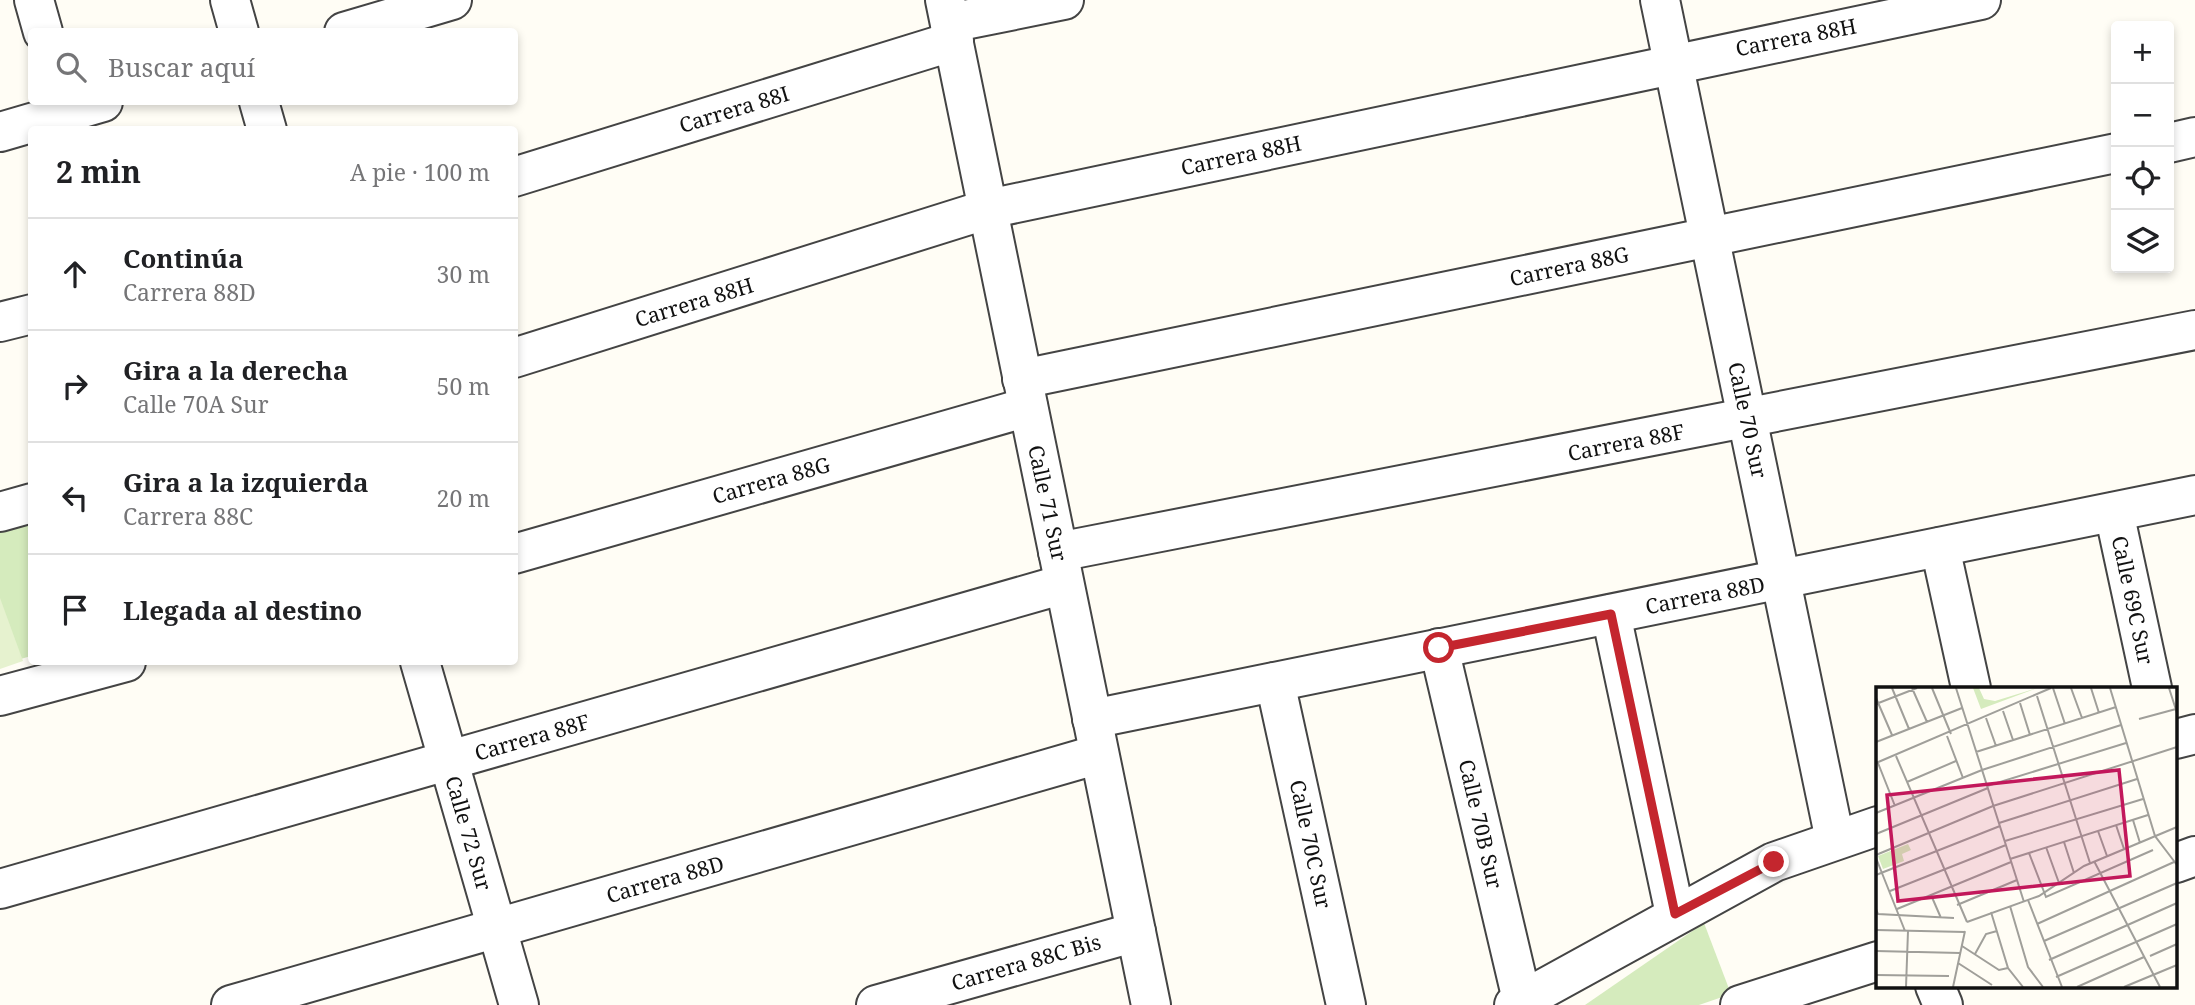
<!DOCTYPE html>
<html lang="es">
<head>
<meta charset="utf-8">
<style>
	:root { --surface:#fff; --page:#f6f6f6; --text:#202124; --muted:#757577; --line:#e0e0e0 }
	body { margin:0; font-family:"Noto Serif",serif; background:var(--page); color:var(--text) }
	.controls { position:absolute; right:21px; top:21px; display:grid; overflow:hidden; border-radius:7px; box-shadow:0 4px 10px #0003 }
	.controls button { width:63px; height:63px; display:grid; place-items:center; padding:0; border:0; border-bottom:2px solid var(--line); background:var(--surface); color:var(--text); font:35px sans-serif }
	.stop { position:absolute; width:21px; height:21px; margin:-16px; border:5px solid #c4262e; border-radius:50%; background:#fff }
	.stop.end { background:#c4262e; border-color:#fff; box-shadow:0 2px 7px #0008 }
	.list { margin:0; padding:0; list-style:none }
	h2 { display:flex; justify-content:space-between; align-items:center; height:91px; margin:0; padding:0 28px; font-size:30px }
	h2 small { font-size:23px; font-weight:400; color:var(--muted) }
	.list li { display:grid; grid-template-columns:46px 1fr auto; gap:21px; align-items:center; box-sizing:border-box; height:112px; padding:0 28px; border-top:2px solid var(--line) }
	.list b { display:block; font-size:26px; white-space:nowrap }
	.list p { margin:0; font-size:23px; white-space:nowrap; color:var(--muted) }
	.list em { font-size:23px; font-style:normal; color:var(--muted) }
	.icon { flex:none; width:38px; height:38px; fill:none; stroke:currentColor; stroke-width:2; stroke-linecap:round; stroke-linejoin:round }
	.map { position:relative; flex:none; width:2195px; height:1005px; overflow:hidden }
	.search { position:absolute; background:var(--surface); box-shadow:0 4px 10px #0003; left:28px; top:28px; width:490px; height:77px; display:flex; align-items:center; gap:18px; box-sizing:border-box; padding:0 24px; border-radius:7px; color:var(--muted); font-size:26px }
	.panel { position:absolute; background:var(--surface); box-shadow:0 4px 10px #0003; left:28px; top:126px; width:490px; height:539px; border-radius:7px }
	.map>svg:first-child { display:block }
</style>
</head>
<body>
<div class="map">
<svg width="2195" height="1005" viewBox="0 0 2195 1005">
	<rect width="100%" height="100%" fill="#fffdf5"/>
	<g fill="#d5ebbd">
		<path d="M31,519V656L0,665V528Z"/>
		<path d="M1704,923L1731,994L1699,1005H1585Z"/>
	</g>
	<path fill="#e6f2cf" d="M0,598L23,661L0,669Z"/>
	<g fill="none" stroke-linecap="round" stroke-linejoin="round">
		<defs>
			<g id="minor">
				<path d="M34,0L43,32"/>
				<path d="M230,0L239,32"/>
				<path d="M945,0L1151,1005"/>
				<path d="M1660,0L1835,840"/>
				<path d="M950,23L1064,0"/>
				<path d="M344,32L452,0"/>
				<path d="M259,102L267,130"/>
				<path d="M0,132L103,102"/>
				<path d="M2169,143L2195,137"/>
				<path d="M514,177L954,41"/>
				<path d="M0,322L32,314"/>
				<path d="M514,358L988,209L1981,0"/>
				<path d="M1022,379L2116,153"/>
				<path d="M0,512L32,503"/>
				<path d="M2114,512L2152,688"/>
				<path d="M1940,547L1971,688"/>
				<path d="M1058,552L2195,330"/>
				<path d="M514,554L1028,407"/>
				<path d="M1611,614L1675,914"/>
				<path d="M1439,648L1522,1000"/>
				<path d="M420,662L519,1005"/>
				<path d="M1275,682L1346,1005"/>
				<path d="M0,696L126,662"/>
				<path d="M1092,719L2195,495"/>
				<path d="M2176,739L2195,734"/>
				<path d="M2176,863L2195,856"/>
				<path d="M0,889L1064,584"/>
				<path d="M1935,986L1943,1005"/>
				<path d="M231,1005L1099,754"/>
				<path d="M876,1005L1136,932"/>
				<path d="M1514,1005L1774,862L1878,826"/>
				<path d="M1740,1005L1878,961"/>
			</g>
		</defs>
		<use href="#minor" stroke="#444" stroke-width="42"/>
		<use href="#minor" stroke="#fff" stroke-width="38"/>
	</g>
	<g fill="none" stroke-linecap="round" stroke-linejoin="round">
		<path stroke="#c4262e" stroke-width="9" d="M1439,648L1611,614L1675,914L1774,862"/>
	</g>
	<g text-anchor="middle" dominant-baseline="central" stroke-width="7" stroke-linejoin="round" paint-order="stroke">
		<g font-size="21" fill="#111" stroke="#fff">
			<text transform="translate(1796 37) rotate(-11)">Carrera 88H</text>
			<text transform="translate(734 109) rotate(-17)">Carrera 88I</text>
			<text transform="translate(1241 155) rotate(-12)">Carrera 88H</text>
			<text transform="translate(1569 266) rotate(-12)">Carrera 88G</text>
			<text transform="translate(694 302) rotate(-17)">Carrera 88H</text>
			<text transform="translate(1748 420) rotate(78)">Calle 70 Sur</text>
			<text transform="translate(1626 442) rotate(-11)">Carrera 88F</text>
			<text transform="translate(771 480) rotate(-16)">Carrera 88G</text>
			<text transform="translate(1048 503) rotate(78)">Calle 71 Sur</text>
			<text transform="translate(1705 595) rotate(-11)">Carrera 88D</text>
			<text transform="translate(2133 600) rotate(78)">Calle 69C Sur</text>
			<text transform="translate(532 737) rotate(-16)">Carrera 88F</text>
			<text transform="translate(1481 824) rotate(77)">Calle 70B Sur</text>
			<text transform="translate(469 833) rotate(74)">Calle 72 Sur</text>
			<text transform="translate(1311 844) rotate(78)">Calle 70C Sur</text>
			<text transform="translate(665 879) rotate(-16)">Carrera 88D</text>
			<text transform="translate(1026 962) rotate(-16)">Carrera 88C Bis</text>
		</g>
	</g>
	<g transform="translate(1876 687)">
		<rect width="301" height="301" fill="#fffdf5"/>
		<path d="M97,1H103L108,12L119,14L161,1L105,22ZM32,157L35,163L26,167L28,174L7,182L2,169Z" fill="#d5ebbd"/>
		<path fill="none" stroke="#a09f9a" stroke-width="2" d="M16,1L33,42M36,1L51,35M56,1L75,47M80,1L148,215M177,1L189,37M195,1L206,31M215,1L223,26M234,1L279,149L301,178M293,1L301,26M161,9L214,176M0,11L16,48M144,16L154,48M0,17L41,1M127,24L137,53M110,31L120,59M263,32L300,22M71,49L87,91M0,55L86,21M100,65L240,20M20,69L91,235M0,76L175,1M2,76L19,119M31,95L80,74M111,99L250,56M0,126L106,83L245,38M257,133L264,156M123,136L261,92M240,138L248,162M222,144L231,169M0,147L112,101M129,154L267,112M188,155L198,186M170,160L183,196M153,166L170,210L277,163M0,168L117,119L301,60M0,171L29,244M134,172L272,128M218,174L284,300M0,188L124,139M14,204L130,158M55,208L65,231M152,213L186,300M81,218L141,193M134,219L152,280L167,300M0,222L2,227L78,231M21,222L135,175M115,225L132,281L147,300M91,235L163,209L208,179L301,140M161,237L298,175M0,243L89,245M168,254L301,196M86,259L123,283L132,281M0,264L84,266M99,267L110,247L121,244M274,269L301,257M173,273L301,216M82,276L116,298M0,288L73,289M180,290L301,237M30,300L32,244M77,300L89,244M201,300L268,270M248,300L301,278"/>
		<path fill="#c2185b" fill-opacity="0.15" stroke="#c2185b" stroke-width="3.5" d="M243,83L254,189L22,214L11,108Z"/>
		<rect width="301" height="301" fill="none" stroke="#111" stroke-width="3.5"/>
	</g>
</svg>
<div class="controls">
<button>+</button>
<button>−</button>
<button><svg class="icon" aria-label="locate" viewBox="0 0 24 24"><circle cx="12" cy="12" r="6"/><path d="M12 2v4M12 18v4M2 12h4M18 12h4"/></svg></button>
<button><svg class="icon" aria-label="layers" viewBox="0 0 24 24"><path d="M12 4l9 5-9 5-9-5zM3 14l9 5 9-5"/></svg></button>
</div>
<div class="stop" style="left:1439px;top:648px"></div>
<div class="stop end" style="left:1774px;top:862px"></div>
<div class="search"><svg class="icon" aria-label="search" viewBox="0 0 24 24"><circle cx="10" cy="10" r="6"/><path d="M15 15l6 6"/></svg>Buscar aquí</div>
<section class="panel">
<h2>2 min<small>A pie · 100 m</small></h2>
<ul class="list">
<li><svg class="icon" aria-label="ahead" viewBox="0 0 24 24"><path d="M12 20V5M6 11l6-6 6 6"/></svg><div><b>Continúa</b><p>Carrera 88D</p></div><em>30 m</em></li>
<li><svg class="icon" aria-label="right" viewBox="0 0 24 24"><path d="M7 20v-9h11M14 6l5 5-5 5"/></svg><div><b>Gira a la derecha</b><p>Calle 70A Sur</p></div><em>50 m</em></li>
<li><svg class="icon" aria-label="left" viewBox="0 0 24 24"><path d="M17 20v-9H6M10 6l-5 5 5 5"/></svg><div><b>Gira a la izquierda</b><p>Carrera 88C</p></div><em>20 m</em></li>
<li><svg class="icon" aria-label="arrive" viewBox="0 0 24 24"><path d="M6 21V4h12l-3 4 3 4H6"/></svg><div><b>Llegada al destino</b></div></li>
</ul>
</section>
</div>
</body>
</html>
